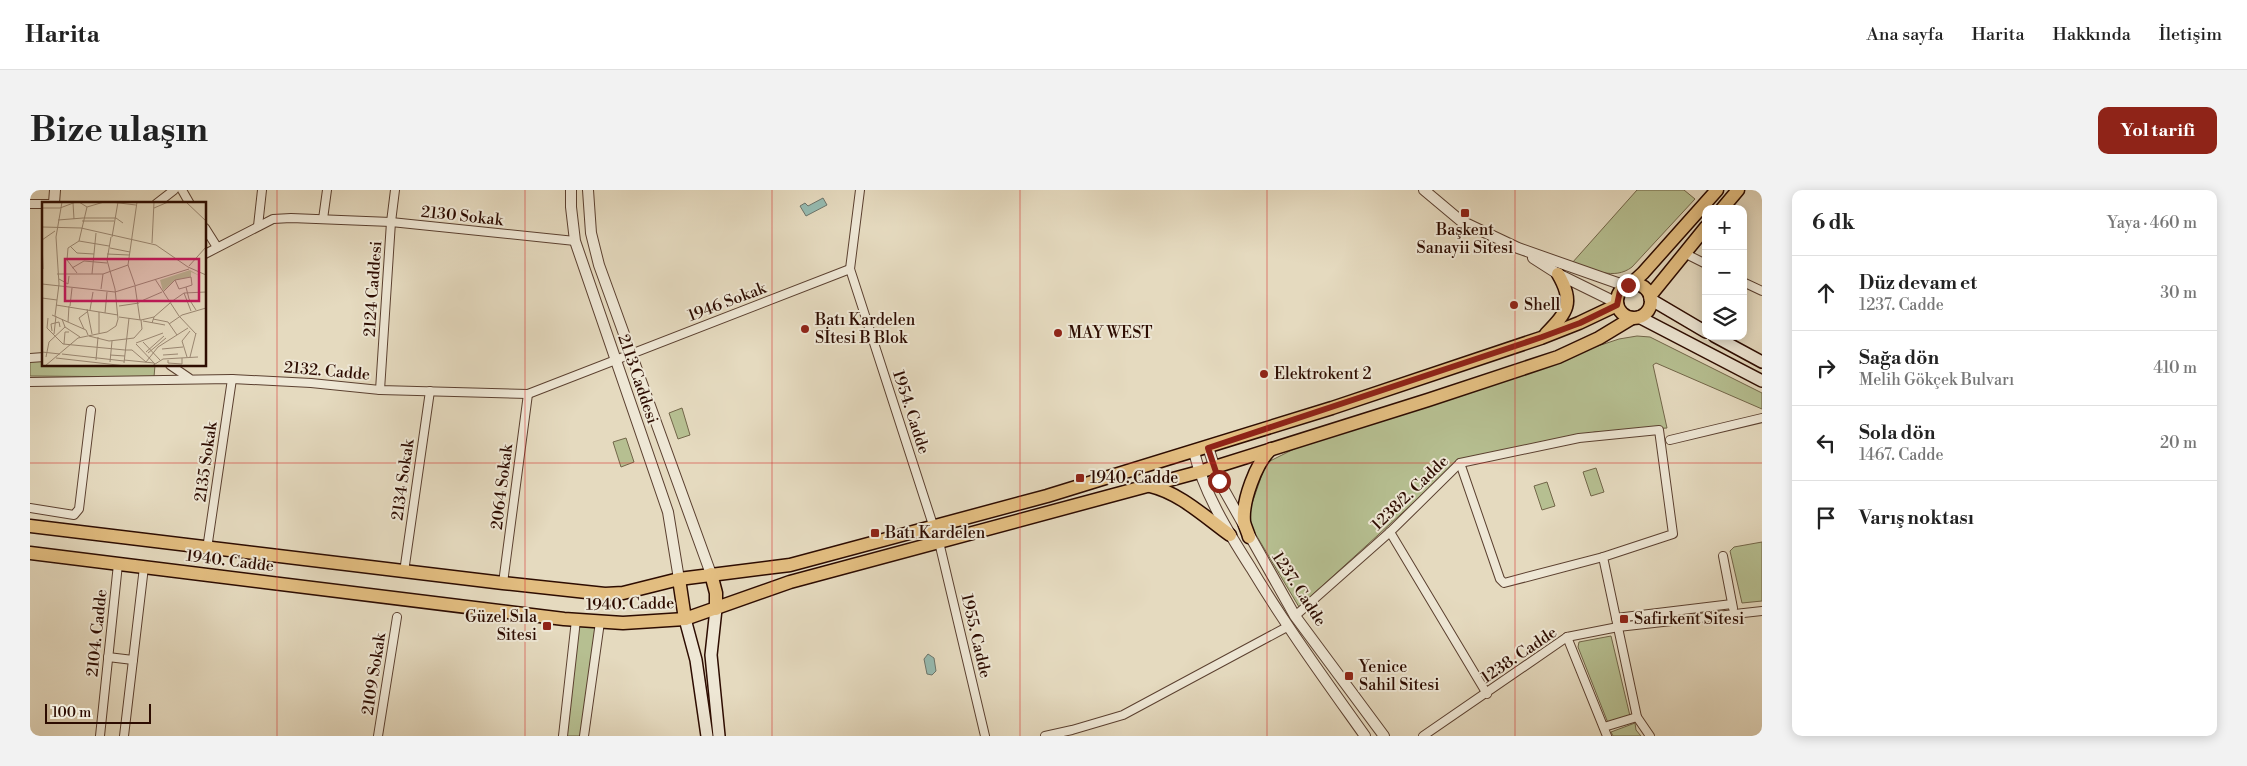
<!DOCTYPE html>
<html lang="tr">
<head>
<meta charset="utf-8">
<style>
	:root { --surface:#fff; --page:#f2f2f2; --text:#222; --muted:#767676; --line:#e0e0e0; --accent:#8f2418 }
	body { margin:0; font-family:"Libre Bodoni",serif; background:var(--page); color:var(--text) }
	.controls { position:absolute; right:15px; top:15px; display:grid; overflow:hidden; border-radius:10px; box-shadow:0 2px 12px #0003 }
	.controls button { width:45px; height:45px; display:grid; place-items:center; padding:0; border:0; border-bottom:1px solid var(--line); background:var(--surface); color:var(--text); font:25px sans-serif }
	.scale { position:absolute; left:15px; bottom:12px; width:106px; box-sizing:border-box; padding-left:5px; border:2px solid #2d0c01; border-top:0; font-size:14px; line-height:18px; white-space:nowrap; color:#2d0c01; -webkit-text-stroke:4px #eee7d5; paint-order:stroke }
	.stop { position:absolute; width:15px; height:15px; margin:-11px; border:4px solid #8f2418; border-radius:50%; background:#fff }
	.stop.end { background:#8f2418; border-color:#fff; box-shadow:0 1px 5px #0008 }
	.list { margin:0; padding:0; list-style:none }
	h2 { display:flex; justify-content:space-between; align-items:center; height:65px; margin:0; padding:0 20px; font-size:21px }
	h2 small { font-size:16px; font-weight:400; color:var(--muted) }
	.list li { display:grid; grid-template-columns:32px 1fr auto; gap:15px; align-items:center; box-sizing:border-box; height:75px; padding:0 20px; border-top:1px solid var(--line) }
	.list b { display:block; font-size:19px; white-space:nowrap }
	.list p { margin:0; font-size:16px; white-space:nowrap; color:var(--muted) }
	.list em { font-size:16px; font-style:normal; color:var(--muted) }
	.icon { flex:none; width:28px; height:28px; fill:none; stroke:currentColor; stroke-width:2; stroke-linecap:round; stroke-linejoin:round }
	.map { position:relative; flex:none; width:1732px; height:546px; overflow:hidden; border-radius:10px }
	header { display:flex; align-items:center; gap:30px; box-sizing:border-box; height:70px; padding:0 25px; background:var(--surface); border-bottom:1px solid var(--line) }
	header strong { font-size:24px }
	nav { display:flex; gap:28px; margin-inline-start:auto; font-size:18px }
	.intro { display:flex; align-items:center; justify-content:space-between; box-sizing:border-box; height:120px; padding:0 30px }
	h1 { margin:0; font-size:35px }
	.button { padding:12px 22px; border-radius:10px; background:var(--accent); color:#fff; font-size:18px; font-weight:700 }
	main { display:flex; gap:30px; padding:0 30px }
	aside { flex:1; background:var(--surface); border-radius:10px; box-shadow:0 2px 12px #0003 }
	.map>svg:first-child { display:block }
</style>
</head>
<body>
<header>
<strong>Harita</strong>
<nav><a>Ana sayfa</a><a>Harita</a><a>Hakkında</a><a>İletişim</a></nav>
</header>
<div class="intro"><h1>Bize ulaşın</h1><a class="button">Yol tarifi</a></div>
<main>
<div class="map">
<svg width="1732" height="546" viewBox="0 0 1732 546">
	<rect width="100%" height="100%" fill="#e5dabf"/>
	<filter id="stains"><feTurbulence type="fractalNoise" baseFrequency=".004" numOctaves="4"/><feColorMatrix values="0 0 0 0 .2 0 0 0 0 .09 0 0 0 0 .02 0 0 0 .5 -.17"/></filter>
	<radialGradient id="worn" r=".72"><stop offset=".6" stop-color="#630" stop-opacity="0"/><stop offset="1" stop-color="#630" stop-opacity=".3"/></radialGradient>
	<g fill="#b6bf91" stroke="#726649">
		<path d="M1607,0H1654L1665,9L1602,77C1584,91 1562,79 1542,73Z"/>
		<path d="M1607,146L1620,147L1732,203V219L1626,173L1623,175L1637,238L1565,242L1427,273L1269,417L1222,338L1218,325L1236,273L1264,259L1559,159L1589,149Z"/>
		<path d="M0,170H14V175H125L124,187L0,186Z"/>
		<path d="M652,218L660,245L648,249L639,223Z"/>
		<path d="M596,248L604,272L591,277L583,252Z"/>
		<path d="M1566,278L1574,302L1561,306L1553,282Z"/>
		<path d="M1517,292L1525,316L1512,320L1504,296Z"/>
		<path d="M1732,352V411L1712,413L1700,361L1704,357Z"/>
		<path d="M543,433L573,436L558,546H529Z"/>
		<path d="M1581,446L1600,526L1578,533L1548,457L1549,452Z"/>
		<path d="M1605,533L1606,540L1611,546H1583L1581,542Z"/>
	</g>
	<g fill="#96bbb1" stroke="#6c756b">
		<path d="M793,8L797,15L776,26L770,16L775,13L778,16Z"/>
		<path d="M898,464L904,468L906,481L902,485L897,484L894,469Z"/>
	</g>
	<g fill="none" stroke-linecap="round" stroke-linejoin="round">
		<defs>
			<g id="minor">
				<path d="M152,0L160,14"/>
				<path d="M830,0L820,79L903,335"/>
				<path d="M0,14H25"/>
				<path d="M126,14L144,0"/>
				<path d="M293,29L297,0"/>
				<path d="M228,36L232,0"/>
				<path d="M175,38L187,57"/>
				<path d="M1654,63L1676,74"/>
				<path d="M175,64L243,29L261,28L361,32L545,51"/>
				<path d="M1713,92L1732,101"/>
				<path d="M0,168L14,167"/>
				<path d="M140,175L159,188"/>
				<path d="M0,192L202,189L281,193L350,200L498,204L820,79"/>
				<path d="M350,200L361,32L365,0"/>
				<path d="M1640,250L1732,228"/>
				<path d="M1430,273L1470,389L1474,393L1573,367"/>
				<path d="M0,318L44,325L49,319L61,220"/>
				<path d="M1360,342L1457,504"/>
				<path d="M909,352L955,546"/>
				<path d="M177,359L202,189"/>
				<path d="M1693,366L1703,418"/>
				<path d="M374,382L400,201"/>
				<path d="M473,393L498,204"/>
				<path d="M1265,426L1360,342L1430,273L1549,248L1629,240L1643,344L1573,367L1607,527L1620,546"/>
				<path d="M1586,428L1702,414"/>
				<path d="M1537,447L1577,546"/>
				<path d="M78,467L103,470"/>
				<path d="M1574,537L1607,527"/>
				<path d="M70,546L88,374"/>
				<path d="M94,546L114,377"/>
				<path d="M348,546L367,427"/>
				<path d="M533,546L546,430"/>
				<path d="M554,546L570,432"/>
				<path d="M1015,546L1042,540L1093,525L1257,437"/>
				<path d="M1393,546L1537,447L1588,437L1732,421"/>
			</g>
			<g id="tertiary">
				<path d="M541,0V17L545,51L638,322L649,389"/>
				<path d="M558,0L561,43L569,75L681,384"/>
				<path d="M1394,0L1431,31L1488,58L1596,96"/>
				<path d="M24,13L25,0"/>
				<path d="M1503,68L1528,84L1587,113"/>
				<path d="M1178,257L1189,291L1265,426L1354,546"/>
				<path d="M1164,262C1174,303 1198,342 1221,378C1256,436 1296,491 1335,546"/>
			</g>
			<g id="secondary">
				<path d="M1620,109L1676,142"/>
				<path d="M1609,127L1732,191"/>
				<path d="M1684,146L1732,172"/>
				<path d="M686,419L681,465L689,546"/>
				<path d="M655,429L666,470L677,546"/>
			</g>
			<g id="primary">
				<path d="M1692,19L1708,0"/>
				<path d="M1601,94L1613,83L1687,0"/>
				<circle cx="1604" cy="111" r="17"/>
				<path d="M1620,106L1676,37"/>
				<path d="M1516,144C1537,122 1545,113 1528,84"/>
				<path d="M1120,296C1150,303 1175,327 1200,345"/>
				<path d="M0,336L473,393L575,404L593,403L649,389L760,375L1017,306L1302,218L1511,148L1549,133L1587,115"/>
				<path d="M1219,347C1218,342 1215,337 1214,332C1212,311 1226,273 1241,259"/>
				<path d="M0,363L534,429L593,433L655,429L760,392L1169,282L1398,210L1528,167L1569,148L1602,128"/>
				<path d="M681,384L686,403V419"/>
				<path d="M649,389L655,429"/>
			</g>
		</defs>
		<use href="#minor" stroke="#5b4030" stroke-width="10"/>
		<use href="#tertiary" stroke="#5b4030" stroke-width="12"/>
		<use href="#secondary" stroke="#2d0c01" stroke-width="14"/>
		<use href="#primary" stroke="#2d0c01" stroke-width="15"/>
		<use href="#minor" stroke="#eee7d5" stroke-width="8"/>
		<use href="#tertiary" stroke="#eee7d5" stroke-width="10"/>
		<use href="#secondary" stroke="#eee7d5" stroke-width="11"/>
		<use href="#primary" stroke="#e2bd80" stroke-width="12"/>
	</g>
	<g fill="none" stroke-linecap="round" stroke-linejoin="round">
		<path stroke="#8f2418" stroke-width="6" d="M1189,291L1178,258L1512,147L1550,133L1587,115L1590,101L1598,95"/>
	</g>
	<path fill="none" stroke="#d62828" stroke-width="1" stroke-opacity="0.55" d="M247,0V546M495,0V546M742,0V546M990,0V546M1237,0V546M1485,0V546M0,273H1732"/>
	<g fill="#8f2418" stroke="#eee7d5" stroke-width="2">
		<rect x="1430" y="18" width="10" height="10" rx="2.5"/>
		<circle cx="1484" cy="115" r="5"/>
		<circle cx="775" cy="139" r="5"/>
		<circle cx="1028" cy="143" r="5"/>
		<circle cx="1234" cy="184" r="5"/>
		<rect x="1045" y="283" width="10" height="10" rx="2.5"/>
		<rect x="840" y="338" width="10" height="10" rx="2.5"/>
		<rect x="1589" y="424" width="10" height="10" rx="2.5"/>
		<rect x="512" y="431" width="10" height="10" rx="2.5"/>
		<rect x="1314" y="481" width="10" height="10" rx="2.5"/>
	</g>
	<g text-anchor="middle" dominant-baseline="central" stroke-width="4" stroke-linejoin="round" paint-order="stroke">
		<g font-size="16" fill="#2d0c01" stroke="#eee7d5">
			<text transform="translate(432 26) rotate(6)">2130 Sokak</text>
			<text transform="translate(343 99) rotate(-86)">2124 Caddesi</text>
			<text transform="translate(697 112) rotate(-21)">1946 Sokak</text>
			<text transform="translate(297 181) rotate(5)">2132. Cadde</text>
			<text transform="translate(608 189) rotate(71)">2113 Caddesi</text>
			<text transform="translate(881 222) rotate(72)">1954. Cadde</text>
			<text transform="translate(176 272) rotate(-82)">2135 Sokak</text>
			<text transform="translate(373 290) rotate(-82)">2134 Sokak</text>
			<text transform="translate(472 297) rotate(-83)">2064 Sokak</text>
			<text transform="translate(1380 303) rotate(-44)">1238/2. Cadde</text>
			<text transform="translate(200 371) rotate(7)">1940. Cadde</text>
			<text transform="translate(1269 399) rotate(57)">1237. Cadde</text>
			<text transform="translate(600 414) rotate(-1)">1940. Cadde</text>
			<text transform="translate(67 443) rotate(-84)">2104. Cadde</text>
			<text transform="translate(946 446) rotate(77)">1955. Cadde</text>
			<text transform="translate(1489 465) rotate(-34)">1238. Cadde</text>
			<text transform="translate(344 484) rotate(-81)">2109 Sokak</text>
		</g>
		<g font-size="16" fill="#2d0c01" stroke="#eee7d5" text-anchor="start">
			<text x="1435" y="40" text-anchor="middle">Başkent<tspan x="1435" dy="18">Sanayii Sitesi</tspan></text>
			<text x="1494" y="115">Shell</text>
			<text x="785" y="130">Batı Kardelen<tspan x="785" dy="18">Sİtesi B Blok</tspan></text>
			<text x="1038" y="143">MAY WEST</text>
			<text x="1244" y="184">Elektrokent 2</text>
			<text x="1060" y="288">1940. Cadde</text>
			<text x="855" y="343">Batı Kardelen</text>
			<text x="507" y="427" text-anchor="end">Güzel Sıla<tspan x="507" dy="18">Sitesi</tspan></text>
			<text x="1604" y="429">Safirkent Sitesi</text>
			<text x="1329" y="477">Yenice<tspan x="1329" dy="18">Sahil Sitesi</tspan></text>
		</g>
	</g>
	<g transform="translate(12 12)">
		<rect width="164" height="164" fill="#e5dabf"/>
		<path d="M148,68L158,74L149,70V75L133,78L121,89L118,78Z" fill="#b6bf91"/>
		<path fill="none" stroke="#9b8873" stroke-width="1" d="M37,0L45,5L62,0M69,0L94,3M144,0L164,19M31,1L32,17M0,6H18L34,0M112,6L126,0M41,16H74L81,21M16,18L41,16M40,19H72M0,25L39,26L114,43M69,35L65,58L73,87M70,35L76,0M0,38L1,67M0,38L13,29M37,39L45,5M37,39L67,44M110,41L112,0M114,43L146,65M28,44L35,51L52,52M68,46L88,50M65,52L87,53M147,64L164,45M146,65L164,73M30,66L42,59L65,61M35,71L25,58L26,46L37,39M15,72H61L86,63M50,72L54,31M17,77L26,82L27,74M113,77L137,114L154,132M133,78L137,87L144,85M0,82L73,90L147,67M93,83L86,63L95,0M93,84L98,118M59,87L61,72M121,90L133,78L149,75L150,83L144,85L147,97L154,108M142,91L149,109M0,96L15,98M97,100L120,90M129,100L142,91L164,90M14,103L76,113M28,104L30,86M77,104L97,101M45,107L50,132M48,108L51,90M63,111L65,90M10,113L44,128L46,133M13,114L17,82L14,35L20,0M77,115L99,118L112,115M6,116L5,126L21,142L83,148M20,117L23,125L38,135M111,117L126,120L135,133M101,119L123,123M26,120L27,104M110,121L112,115L128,101M127,122L140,113L164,106M42,127L37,116L45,110M10,129L9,122L17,120L18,125M57,131V110M12,132L14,114M47,134L67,139L84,137M84,137L92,136L100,127L99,118M101,140L118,158M94,141L121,131M22,142L23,130H27M94,142L113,162M120,147L141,145M83,148H90L104,160L116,145L146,126M0,150L18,152M104,150L122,134M106,151L124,136M20,152L82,159M68,153L83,154M121,153L136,152M4,155L7,140L23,125M145,155L140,139L148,129M148,155L154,131M14,156L84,164M54,158L56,135M82,158L112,161M126,158V161L140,162V156M68,160L70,139M82,161L87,116M3,164L36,136L65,130L74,124L76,117L73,87M110,164L121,157L156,155"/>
		<path fill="#c2185b" fill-opacity="0.15" stroke="#c2185b" stroke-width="2.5" d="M23,57H157V99H23Z"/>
		<rect width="164" height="164" fill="none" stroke="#2d0c01" stroke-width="2.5"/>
	</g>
	<rect width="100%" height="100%" filter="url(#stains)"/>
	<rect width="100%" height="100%" fill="url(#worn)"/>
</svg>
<div class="controls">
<button>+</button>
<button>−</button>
<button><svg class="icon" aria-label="layers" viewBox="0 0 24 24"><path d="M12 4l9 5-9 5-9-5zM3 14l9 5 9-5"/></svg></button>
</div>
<div class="scale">100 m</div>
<div class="stop" style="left:1189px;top:291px"></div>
<div class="stop end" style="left:1598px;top:95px"></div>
</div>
<aside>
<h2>6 dk<small>Yaya · 460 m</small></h2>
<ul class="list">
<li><svg class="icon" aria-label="ahead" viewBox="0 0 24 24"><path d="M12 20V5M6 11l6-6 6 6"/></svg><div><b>Düz devam et</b><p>1237. Cadde</p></div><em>30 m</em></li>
<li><svg class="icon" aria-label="right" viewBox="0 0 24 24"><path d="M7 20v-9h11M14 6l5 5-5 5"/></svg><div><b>Sağa dön</b><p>Melih Gökçek Bulvarı</p></div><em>410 m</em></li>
<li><svg class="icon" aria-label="left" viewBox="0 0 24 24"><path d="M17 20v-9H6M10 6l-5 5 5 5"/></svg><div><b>Sola dön</b><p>1467. Cadde</p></div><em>20 m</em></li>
<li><svg class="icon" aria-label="arrive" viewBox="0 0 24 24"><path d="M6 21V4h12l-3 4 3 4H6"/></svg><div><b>Varış noktası</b></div></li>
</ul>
</aside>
</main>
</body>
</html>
